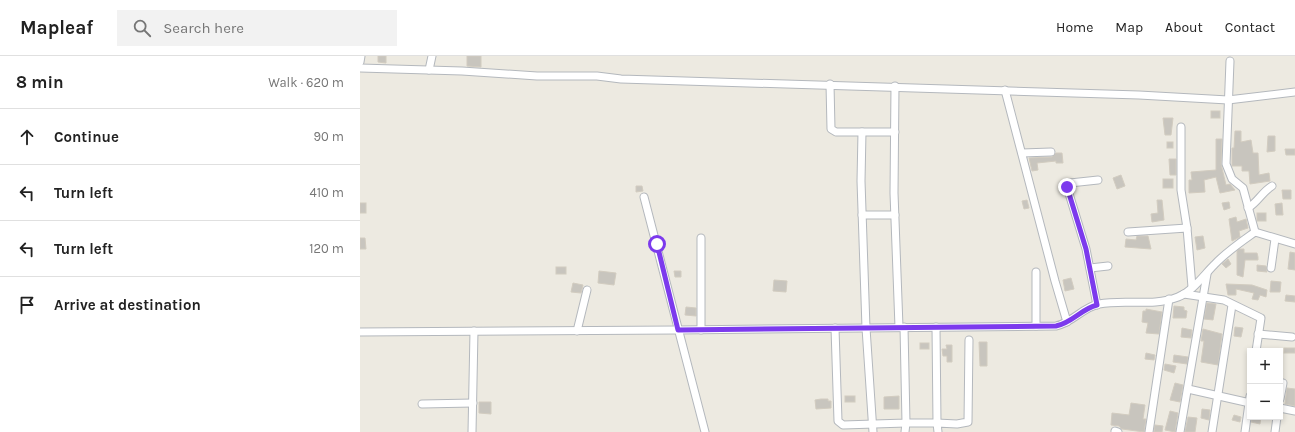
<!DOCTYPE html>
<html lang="en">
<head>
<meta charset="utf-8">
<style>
	:root { --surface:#fff; --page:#f2f2f2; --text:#222; --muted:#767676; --line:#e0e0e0 }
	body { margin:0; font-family:Karla,sans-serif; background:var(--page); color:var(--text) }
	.controls { position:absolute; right:12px; bottom:12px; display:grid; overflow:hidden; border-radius:0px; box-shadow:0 2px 6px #0003 }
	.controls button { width:36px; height:36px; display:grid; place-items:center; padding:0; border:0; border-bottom:1px solid var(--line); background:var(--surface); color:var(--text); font:20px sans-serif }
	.stop { position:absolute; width:12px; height:12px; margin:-9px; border:3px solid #7c3aed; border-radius:50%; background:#fff }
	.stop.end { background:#7c3aed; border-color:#fff; box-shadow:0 1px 4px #0008 }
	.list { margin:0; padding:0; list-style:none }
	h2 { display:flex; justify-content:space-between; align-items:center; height:52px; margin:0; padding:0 16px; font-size:17px }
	h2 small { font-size:13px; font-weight:400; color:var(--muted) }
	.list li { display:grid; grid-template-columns:26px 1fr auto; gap:12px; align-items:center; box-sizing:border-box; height:56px; padding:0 16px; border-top:1px solid var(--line) }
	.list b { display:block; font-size:15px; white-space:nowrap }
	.list em { font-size:13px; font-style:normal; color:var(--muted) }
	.icon { flex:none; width:22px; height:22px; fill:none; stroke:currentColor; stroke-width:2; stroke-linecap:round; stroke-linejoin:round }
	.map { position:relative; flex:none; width:935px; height:376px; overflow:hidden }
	header { display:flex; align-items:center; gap:24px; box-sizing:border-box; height:56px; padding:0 20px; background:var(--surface); border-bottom:1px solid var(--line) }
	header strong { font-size:19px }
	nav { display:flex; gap:22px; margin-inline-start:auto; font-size:14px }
	.search { width:280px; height:36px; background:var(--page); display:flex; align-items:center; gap:10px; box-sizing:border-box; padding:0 14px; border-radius:0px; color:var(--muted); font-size:15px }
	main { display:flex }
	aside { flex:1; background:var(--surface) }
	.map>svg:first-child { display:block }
</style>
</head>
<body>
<header>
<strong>Mapleaf</strong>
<div class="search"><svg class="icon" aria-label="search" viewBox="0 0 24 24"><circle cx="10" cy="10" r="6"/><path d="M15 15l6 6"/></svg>Search here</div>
<nav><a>Home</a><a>Map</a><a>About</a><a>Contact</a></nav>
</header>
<main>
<aside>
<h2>8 min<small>Walk · 620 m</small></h2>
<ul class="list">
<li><svg class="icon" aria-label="ahead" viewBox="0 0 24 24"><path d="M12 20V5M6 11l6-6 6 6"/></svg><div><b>Continue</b></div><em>90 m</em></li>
<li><svg class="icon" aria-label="left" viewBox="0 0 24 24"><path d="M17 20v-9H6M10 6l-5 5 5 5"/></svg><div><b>Turn left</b></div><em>410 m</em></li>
<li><svg class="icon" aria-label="left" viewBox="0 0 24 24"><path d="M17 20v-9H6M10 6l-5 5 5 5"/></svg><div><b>Turn left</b></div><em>120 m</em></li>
<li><svg class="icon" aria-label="arrive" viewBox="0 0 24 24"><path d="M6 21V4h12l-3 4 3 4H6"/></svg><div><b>Arrive at destination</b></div></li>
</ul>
</aside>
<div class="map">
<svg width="935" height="376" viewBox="0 0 935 376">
	<rect width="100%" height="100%" fill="#edeae1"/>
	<g fill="#c8c5be" stroke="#d2ccc0">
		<path d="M18,0H26V7L18,6Z"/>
		<path d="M107,0H121V11L107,10Z"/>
		<rect x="851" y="55" width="9" height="7"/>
		<path d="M803,62H813L811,79H805Z"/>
		<path d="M875,75H881V86L891,84L893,97H898L899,119L909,117L910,125L890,128L889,115H882V110H872V92H874Z"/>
		<path d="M908,80H915V95L907,96Z"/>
		<path d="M856,83H862L861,108L866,129L870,128L875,134L860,137L856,121L844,124L845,136L829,137V124H832L831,116L856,114Z"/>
		<rect x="807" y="86" width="6" height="6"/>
		<path d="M925,93H935V99H926Z"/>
		<path d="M696,97H702L703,107H696V105L677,107L678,114L672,115L669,102L692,101Z"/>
		<path d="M809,103H816V119H810Z"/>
		<path d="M761,119L765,130L757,133L753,122Z"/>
		<rect x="803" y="123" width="10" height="9"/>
		<path d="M276,130H282L283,135L276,136Z"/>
		<path d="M922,134H931V143H923Z"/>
		<path d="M667,144L669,152L664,153L662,145Z"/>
		<path d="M797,144H802L804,164L792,166L791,158L798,157Z"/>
		<path d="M869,146L870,152L864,154L862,147Z"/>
		<rect x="0" y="147" width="6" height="10"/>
		<path d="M922,147L923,159H916L915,148Z"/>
		<rect x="897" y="157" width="9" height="8"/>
		<path d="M876,161L877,166L886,163L888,172L879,175L880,181L872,185L869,163Z"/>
		<path d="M777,180H788L791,193L765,191L766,183L776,184Z"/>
		<path d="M843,180L845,192L837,194L835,181Z"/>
		<path d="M0,182H5L6,193H0Z"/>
		<path d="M879,193H884V197H897L898,201V204H885L883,221L877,219V195Z"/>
		<path d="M930,196L935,197V214L928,213Z"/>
		<path d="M868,203L871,208L866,212L862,208Z"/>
		<path d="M897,209L906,210L907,216L897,215Z"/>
		<rect x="196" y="211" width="10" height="7"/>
		<path d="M239,215L256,217L254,229L238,227Z"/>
		<path d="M314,215H321V221H315Z"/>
		<path d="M711,222L714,233L705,235L703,224Z"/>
		<path d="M414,224L427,225L426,236L413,235Z"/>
		<path d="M911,225L921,226L920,236H910Z"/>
		<path d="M213,227L223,229L221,237L211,236Z"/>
		<path d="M866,228L892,229L907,234L906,241L900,239L898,244L892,243L894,237L876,233V239H868Z"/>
		<path d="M926,239L935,240V246L925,245Z"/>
		<path d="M847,247L856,248L853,264L844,263Z"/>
		<path d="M814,250L824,251V254L827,255L826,262H813Z"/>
		<path d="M326,251L336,252V260L325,259Z"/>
		<path d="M786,253L802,256L799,278L786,277L788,267L782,266L783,255H786Z"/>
		<path d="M875,271L883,272L881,281L874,280Z"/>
		<path d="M822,272L832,274L831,282L821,281Z"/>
		<path d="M843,273L862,278L858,309L841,306L844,285H841Z"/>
		<path d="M619,286H627V310H620Z"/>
		<rect x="560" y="287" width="9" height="6"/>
		<path d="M586,289H592V306H587V300H583L582,293H587Z"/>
		<rect x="924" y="292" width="11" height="5"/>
		<path d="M786,297L795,299L794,304L785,303Z"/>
		<path d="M814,299L828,301L827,308L813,306Z"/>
		<path d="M805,308L816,310L814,317L804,314Z"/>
		<path d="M815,327L823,329L820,346L810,344Z"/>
		<path d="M927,332L935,333V350L925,348Z"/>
		<rect x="485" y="340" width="10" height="6"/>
		<path d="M539,340V353H524V341Z"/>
		<path d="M461,343H468V345H471V352L456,353L455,344Z"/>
		<path d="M119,346H131V358L119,357Z"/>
		<path d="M771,347L785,349L783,363H786L784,376L762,373L759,370L751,369L752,357L769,359Z"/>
		<path d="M842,353L850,354L849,364L841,362Z"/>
		<path d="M810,355L818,357L815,376L805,374Z"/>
		<path d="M874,359L881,361L880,366L872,364Z"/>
		<path d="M828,361L837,362L835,376H825Z"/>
		<path d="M892,361H901L900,368L891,366Z"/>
		<path d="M795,369L803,370L802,376H794Z"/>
	</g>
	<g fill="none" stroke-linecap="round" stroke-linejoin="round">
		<defs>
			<g id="minor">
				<path d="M870,5L866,108L872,123L883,132L895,176"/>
				<path d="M0,6L1,0"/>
				<path d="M0,12L102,15L177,20H237L261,23L779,39L868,44L935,36"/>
				<path d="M69,14L72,0"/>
				<path d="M470,28L471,73L476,76H535"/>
				<path d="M535,30L534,137L539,271"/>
				<path d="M645,34L695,225L707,266"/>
				<path d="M821,71V134L827,172"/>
				<path d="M502,76L501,125L506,272L513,376"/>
				<path d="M662,97L691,96"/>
				<path d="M284,141L345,376"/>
				<path d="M888,152C898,146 902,136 912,130"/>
				<path d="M502,159H535"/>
				<path d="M768,176L827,172L832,231"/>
				<path d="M895,176L935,188"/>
				<path d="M341,182V274"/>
				<path d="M730,212L748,210"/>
				<path d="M911,212L915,183"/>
				<path d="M676,216V270"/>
				<path d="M824,238L864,244L901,262L896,295"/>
				<path d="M737,249L726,193L707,131L710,127L738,124"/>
				<path d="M475,272L478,365L483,369L546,367L544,271"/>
				<path d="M217,275L227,234"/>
				<path d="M0,276L318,274L696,270C712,267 723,251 739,248C764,243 793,251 818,241C833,235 843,220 854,209C866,196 881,186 895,176"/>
				<path d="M898,278L932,281"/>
				<path d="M828,333L890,347"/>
				<path d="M920,343L923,327"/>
				<path d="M62,348L113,347"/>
				<path d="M920,352L935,355"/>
				<path d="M755,375L758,376"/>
				<path d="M112,376L114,275"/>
				<path d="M545,376L546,367H577L576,271"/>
				<path d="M578,376L577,367L597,368L608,366L609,284"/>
				<path d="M789,376L809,243"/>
				<path d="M820,376L847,218"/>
				<path d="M852,376L872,249"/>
				<path d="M885,376L890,340"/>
				<path d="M915,376L917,361"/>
			</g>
		</defs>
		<use href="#minor" stroke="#b4b8bd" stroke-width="9"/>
		<use href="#minor" stroke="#fff" stroke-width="7"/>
	</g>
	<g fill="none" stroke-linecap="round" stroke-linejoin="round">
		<path stroke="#7c3aed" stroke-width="5" d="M297,188L318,274L696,270C712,267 721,253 737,249L726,193L707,131"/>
	</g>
</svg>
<div class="controls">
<button>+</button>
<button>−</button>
</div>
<div class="stop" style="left:297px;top:188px"></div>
<div class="stop end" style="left:707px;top:131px"></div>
</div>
</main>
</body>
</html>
